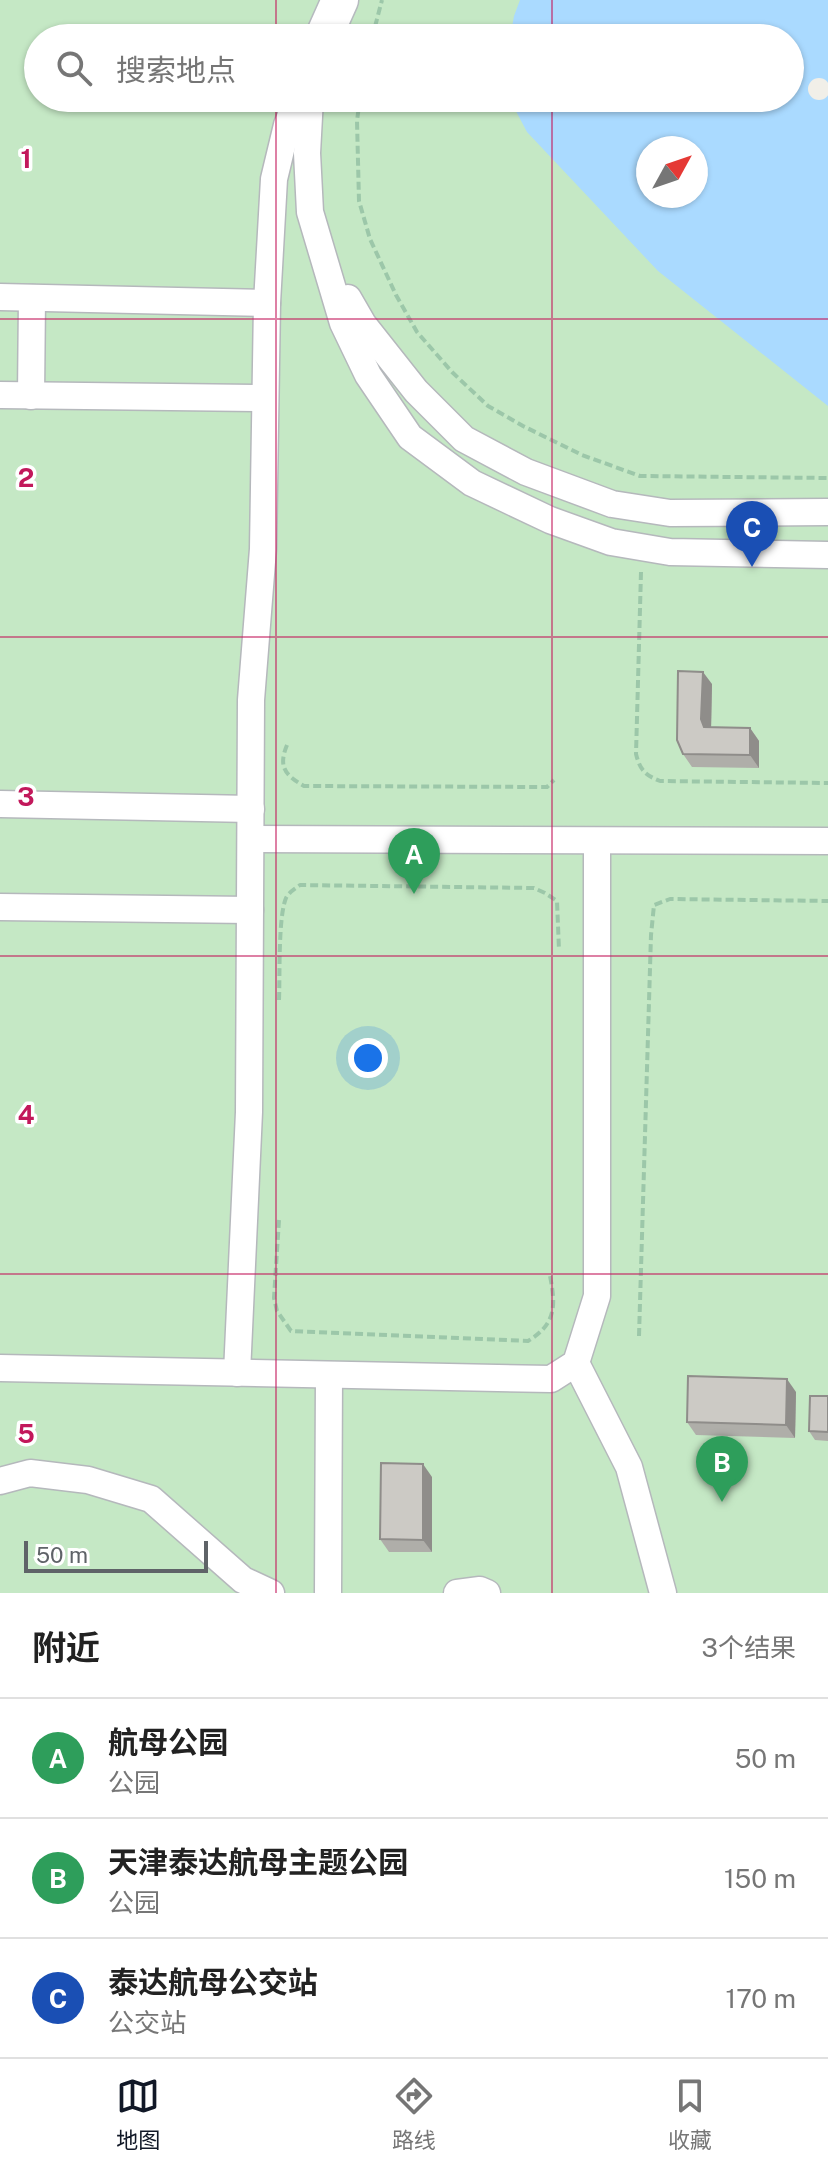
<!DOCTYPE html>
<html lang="zh">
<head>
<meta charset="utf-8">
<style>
	:root { --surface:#fff; --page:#f2f2f2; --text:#222; --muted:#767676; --line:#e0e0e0; --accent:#111827 }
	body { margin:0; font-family:"Public Sans","Noto Sans SC",sans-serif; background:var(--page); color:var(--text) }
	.compass { position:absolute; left:636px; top:136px; width:72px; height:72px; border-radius:50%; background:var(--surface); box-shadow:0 2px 6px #0004; rotate:50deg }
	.scale { position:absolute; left:24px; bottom:20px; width:184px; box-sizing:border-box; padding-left:8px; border:4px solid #5f6368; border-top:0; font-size:22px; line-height:28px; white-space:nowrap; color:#5f6368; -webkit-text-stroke:6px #fff; paint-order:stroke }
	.you { position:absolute; left:368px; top:1058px; width:28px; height:28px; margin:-20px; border:6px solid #fff; border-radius:50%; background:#1a73e8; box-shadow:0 0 0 12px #1a73e833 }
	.badge { display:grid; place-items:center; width:52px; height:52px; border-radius:50%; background:var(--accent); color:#fff; font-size:26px; font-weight:700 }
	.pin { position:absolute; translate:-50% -66px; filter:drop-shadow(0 2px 4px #0008) }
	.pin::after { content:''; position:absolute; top:42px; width:28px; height:24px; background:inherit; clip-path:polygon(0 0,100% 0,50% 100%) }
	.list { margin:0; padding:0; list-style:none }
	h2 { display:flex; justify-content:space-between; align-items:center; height:104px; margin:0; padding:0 32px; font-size:34px }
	h2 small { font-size:26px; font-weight:400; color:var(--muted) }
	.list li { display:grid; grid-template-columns:52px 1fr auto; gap:24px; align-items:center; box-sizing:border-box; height:120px; padding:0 32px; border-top:2px solid var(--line) }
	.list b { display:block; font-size:30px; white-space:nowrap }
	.list p { margin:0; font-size:26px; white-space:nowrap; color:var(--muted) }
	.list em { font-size:26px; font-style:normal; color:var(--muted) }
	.icon { flex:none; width:44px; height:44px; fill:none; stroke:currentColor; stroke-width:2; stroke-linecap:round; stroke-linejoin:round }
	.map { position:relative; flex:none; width:828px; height:1593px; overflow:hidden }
	.search { position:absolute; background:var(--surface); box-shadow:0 2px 6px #0004; left:24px; right:24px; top:24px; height:88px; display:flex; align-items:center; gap:20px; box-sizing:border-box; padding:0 28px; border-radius:44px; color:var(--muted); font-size:30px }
	.sheet { height:464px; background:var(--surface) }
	nav { display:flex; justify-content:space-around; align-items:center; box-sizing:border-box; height:112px; border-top:2px solid var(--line); background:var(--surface); font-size:22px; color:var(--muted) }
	nav a { display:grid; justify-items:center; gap:4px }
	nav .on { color:var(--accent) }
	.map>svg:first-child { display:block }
</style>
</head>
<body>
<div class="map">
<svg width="828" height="1593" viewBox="0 0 828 1593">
	<rect width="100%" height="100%" fill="#f1efe8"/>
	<path fill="#c5e8c5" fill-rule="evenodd" d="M0,0H828V1593H0ZM38,38H790V98H38ZM648,148H696V196H648Z"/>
	<path fill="#aadaff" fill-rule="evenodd" d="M520,0H828V406L658,271L527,132L509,98H790V38H510L514,16ZM648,148H696V196H648Z"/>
	<circle fill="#f1efe8" cx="819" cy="89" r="11"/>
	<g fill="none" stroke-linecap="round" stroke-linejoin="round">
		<defs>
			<g id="minor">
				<path d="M310,98L307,153L310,212L343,323L368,375L410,437L472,483L550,520L611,542L670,552L828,555"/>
				<path d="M0,297L267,303"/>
				<path d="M348,298L363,324L416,391L464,439L526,472L612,504L670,513L828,512"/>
				<path d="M0,395L265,398"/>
				<path d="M31,396L32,298"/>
				<path d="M0,804L251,809"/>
				<path d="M251,839L828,841"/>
				<path d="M0,907L250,910"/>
				<path d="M576,1363L629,1467L663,1593"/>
				<path d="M0,1368L551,1379L576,1363L597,1296V841"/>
				<path d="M237,1373L249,1112L251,700L263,549L267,303L274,179L287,125L298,98"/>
				<path d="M0,1481L30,1473L88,1480L151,1499L243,1580L271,1593"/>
				<path d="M328,1593L329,1375"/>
				<path d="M457,1593L480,1590L487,1593"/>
			</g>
			<path id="secondary" d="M323,38L340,0"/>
		</defs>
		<use href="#minor" stroke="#b5b8bc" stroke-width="29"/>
		<use href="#secondary" stroke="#b6babf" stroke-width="39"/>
		<g stroke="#9cc7a9" stroke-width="4" stroke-dasharray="8 4" stroke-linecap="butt">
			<path d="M372,38L382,0"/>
			<path d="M360,98L357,121L359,201L370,239L396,295L417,332L452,372L488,406L523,426L582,455L640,476L828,478"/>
			<path d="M641,572L636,754C640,770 645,775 660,781L828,783"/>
			<path d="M287,745C278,767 285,775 304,786L547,787L554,780"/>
			<path d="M279,1000C280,977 278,917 286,898C289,892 295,889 300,885L534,888L545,893L557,901L559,950"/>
			<path d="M279,1220L274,1298L277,1311L291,1331L528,1341C556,1324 556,1306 550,1276"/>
			<path d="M639,1336L651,935L654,905L670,899L828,901"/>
		</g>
		<use href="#minor" stroke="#fff" stroke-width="26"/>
		<use href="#secondary" stroke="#fff" stroke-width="36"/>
	</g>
	<g fill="#afaea9">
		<path d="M712,684L711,727L750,728L759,741V768L692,767L683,754Z"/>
		<path d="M796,1392L795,1438L696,1435L687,1422Z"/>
		<path d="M828,1396V1441L815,1440L809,1431Z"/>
		<path d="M432,1477V1552H389L380,1539Z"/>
	</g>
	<g fill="#8f8d8a">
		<path d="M703,672L712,684L711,732L704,727L701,719Z"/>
		<path d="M750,728L759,741V768L750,755Z"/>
		<path d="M787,1379L796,1392L795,1438L786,1425Z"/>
		<path d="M423,1464L432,1477V1552L423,1540Z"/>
	</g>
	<g fill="#cccac5" stroke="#8f8d8a" stroke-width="2">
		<path d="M678,671L703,672L701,719L704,727L750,728V755L683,754L677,740Z"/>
		<path d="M688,1376L787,1379L786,1425L687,1422Z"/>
		<path d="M810,1396H828V1432L809,1431Z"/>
		<path d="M381,1463L423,1464V1540L380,1539Z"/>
	</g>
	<path fill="none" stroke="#c2185b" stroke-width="2" stroke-opacity="0.55" d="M276,0V38M552,0V38M276,98V1593M552,98V1593M0,319H828M0,637H828M0,956H828M0,1274H828"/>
	<g font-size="26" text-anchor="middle" font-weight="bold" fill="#c2185b" stroke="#fff" stroke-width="7" stroke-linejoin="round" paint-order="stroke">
		<text x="26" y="168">1</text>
		<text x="26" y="487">2</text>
		<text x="26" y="806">3</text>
		<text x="26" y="1124">4</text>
		<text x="26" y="1443">5</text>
	</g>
</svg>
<svg class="compass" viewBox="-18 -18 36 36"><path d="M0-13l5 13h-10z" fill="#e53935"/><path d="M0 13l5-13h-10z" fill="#767676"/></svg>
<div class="scale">50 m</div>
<div class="you"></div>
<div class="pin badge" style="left:414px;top:894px;background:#2e9e5b">A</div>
<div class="pin badge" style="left:722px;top:1502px;background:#2e9e5b">B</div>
<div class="pin badge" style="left:752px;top:567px;background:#1a4fb4">C</div>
<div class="search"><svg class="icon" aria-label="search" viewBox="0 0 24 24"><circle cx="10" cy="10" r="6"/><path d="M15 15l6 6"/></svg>搜索地点</div>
</div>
<section class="sheet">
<h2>附近<small>3个结果</small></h2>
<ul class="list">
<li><span class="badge" style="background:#2e9e5b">A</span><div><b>航母公园</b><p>公园</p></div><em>50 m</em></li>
<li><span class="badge" style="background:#2e9e5b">B</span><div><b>天津泰达航母主题公园</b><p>公园</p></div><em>150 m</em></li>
<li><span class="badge" style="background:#1a4fb4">C</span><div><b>泰达航母公交站</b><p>公交站</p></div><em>170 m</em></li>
</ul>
</section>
<nav>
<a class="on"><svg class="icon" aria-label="map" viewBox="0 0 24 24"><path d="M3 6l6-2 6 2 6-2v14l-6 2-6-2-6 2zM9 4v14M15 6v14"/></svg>地图</a>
<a><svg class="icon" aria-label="directions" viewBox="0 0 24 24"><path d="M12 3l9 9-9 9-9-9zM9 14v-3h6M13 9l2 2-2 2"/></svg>路线</a>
<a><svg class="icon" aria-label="saved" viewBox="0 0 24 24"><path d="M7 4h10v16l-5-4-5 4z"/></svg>收藏</a>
</nav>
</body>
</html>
